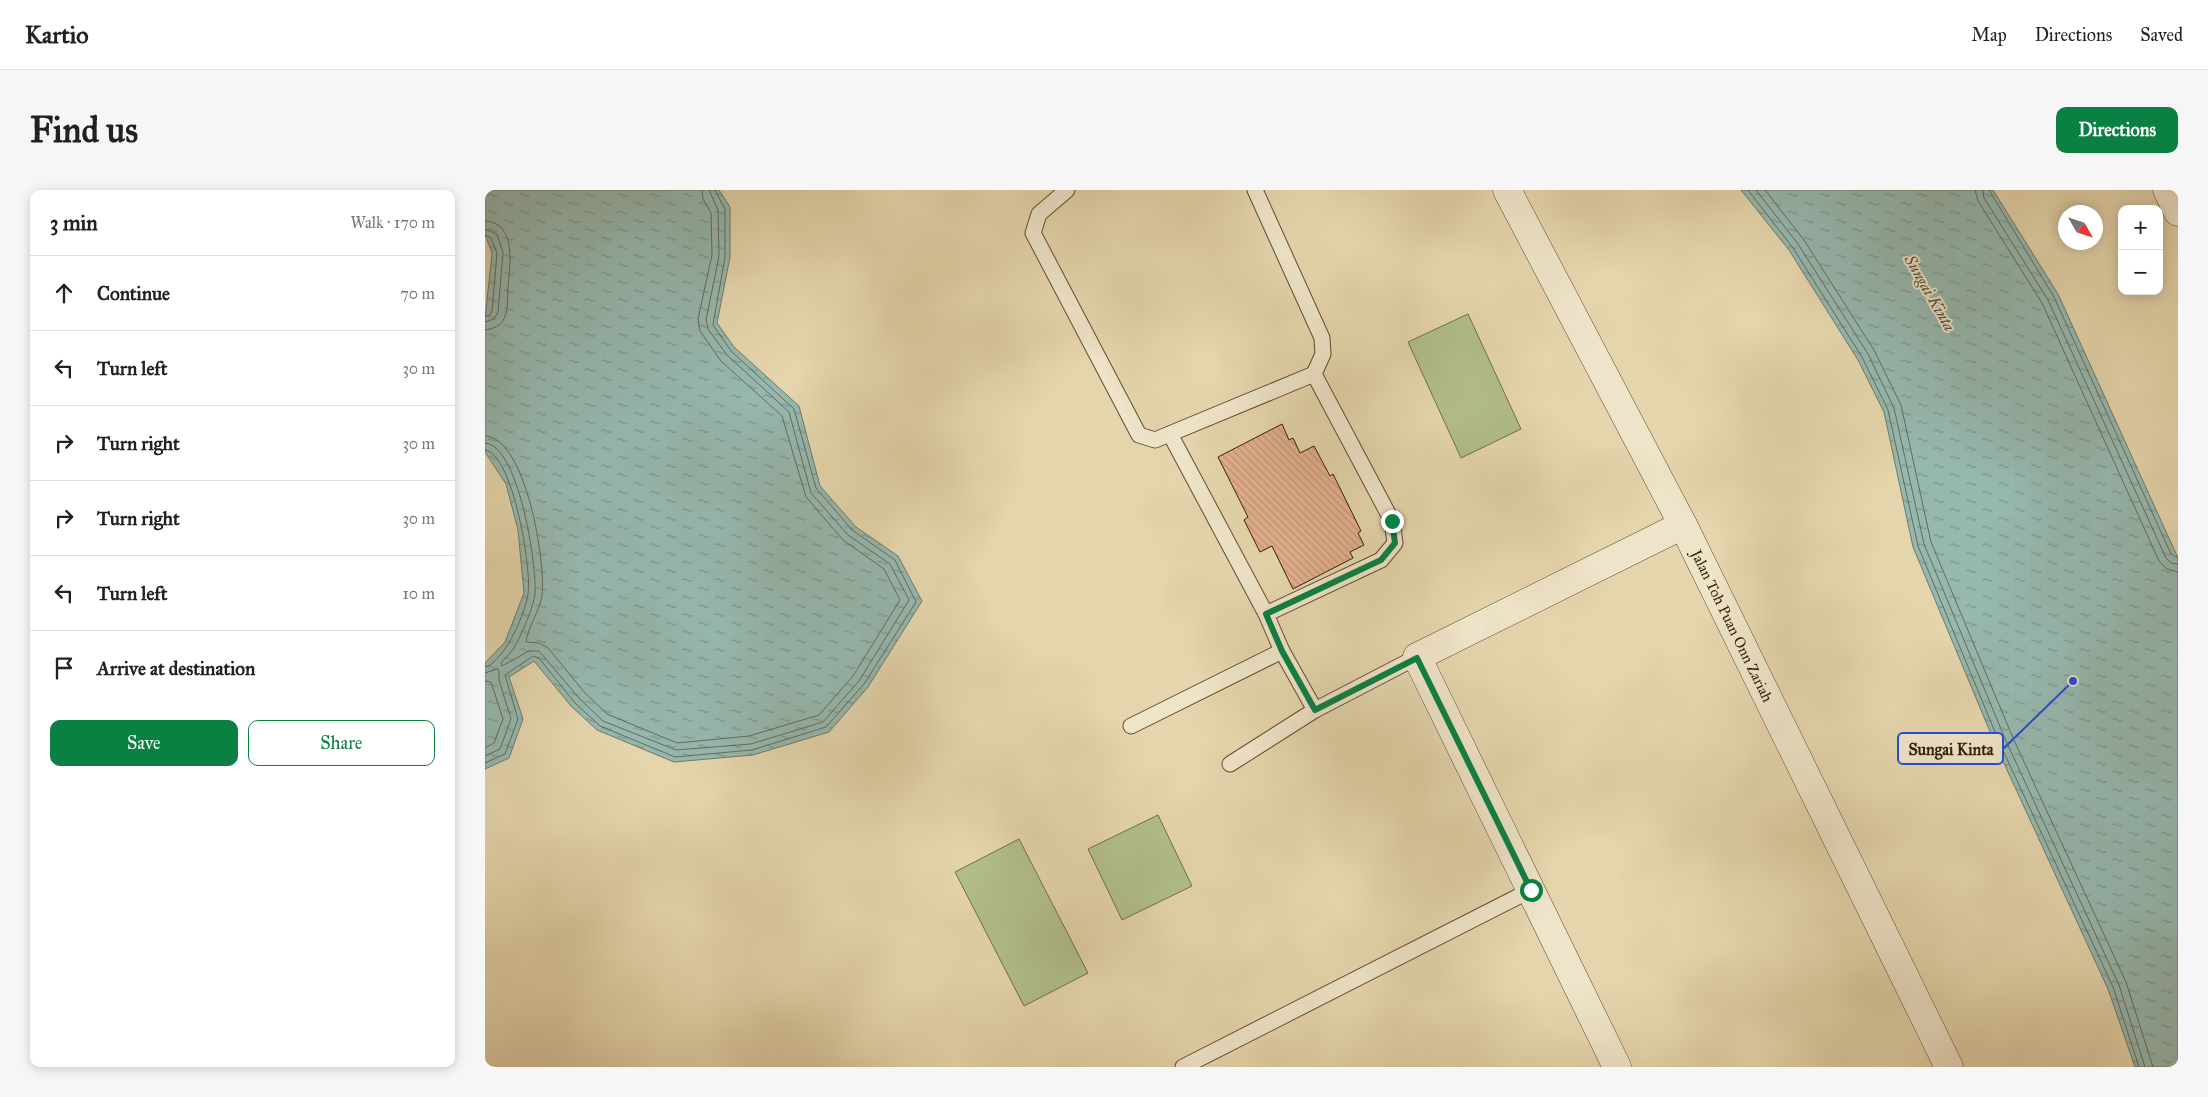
<!DOCTYPE html>
<html lang="en">
<head>
<meta charset="utf-8">
<style>
	:root { --surface:#fff; --page:#f6f6f6; --text:#202124; --muted:#757577; --line:#e0e0e0; --accent:#0b8043 }
	body { margin:0; font-family:"IM FELL Great Primer",serif; background:var(--page); color:var(--text) }
	.controls { position:absolute; right:15px; top:15px; display:grid; overflow:hidden; border-radius:10px; box-shadow:0 2px 12px #0003 }
	.controls button { width:45px; height:45px; display:grid; place-items:center; padding:0; border:0; border-bottom:1px solid var(--line); background:var(--surface); color:var(--text); font:25px sans-serif }
	.compass { position:absolute; left:1573px; top:15px; width:45px; height:45px; border-radius:50%; background:var(--surface); box-shadow:0 2px 12px #0003; rotate:129deg }
	.stop { position:absolute; width:15px; height:15px; margin:-11px; border:4px solid #0b8043; border-radius:50%; background:#fff }
	.stop.end { background:#0b8043; border-color:#fff; box-shadow:0 1px 5px #0008 }
	.list { margin:0; padding:0; list-style:none }
	h2 { display:flex; justify-content:space-between; align-items:center; height:65px; margin:0; padding:0 20px; font-size:21px }
	h2 small { font-size:16px; font-weight:400; color:var(--muted) }
	.list li { display:grid; grid-template-columns:32px 1fr auto; gap:15px; align-items:center; box-sizing:border-box; height:75px; padding:0 20px; border-top:1px solid var(--line) }
	.list b { display:block; font-size:19px; white-space:nowrap }
	.list em { font-size:16px; font-style:normal; color:var(--muted) }
	.actions { display:flex; gap:10px; padding:15px 20px }
	.actions a { flex:1; padding:11px 0; border:1px solid var(--accent); border-radius:10px; text-align:center; font-size:18px; color:var(--accent) }
	.actions .main { background:var(--accent); color:#fff }
	.icon { flex:none; width:28px; height:28px; fill:none; stroke:currentColor; stroke-width:2; stroke-linecap:round; stroke-linejoin:round }
	.map { position:relative; flex:none; width:1693px; height:877px; overflow:hidden; border-radius:10px }
	header { display:flex; align-items:center; gap:30px; box-sizing:border-box; height:70px; padding:0 25px; background:var(--surface); border-bottom:1px solid var(--line) }
	header strong { font-size:24px }
	nav { display:flex; gap:28px; margin-inline-start:auto; font-size:18px }
	.intro { display:flex; align-items:center; justify-content:space-between; box-sizing:border-box; height:120px; padding:0 30px }
	h1 { margin:0; font-size:35px }
	.button { padding:12px 22px; border-radius:10px; background:var(--accent); color:#fff; font-size:18px; font-weight:700 }
	main { display:flex; gap:30px; padding:0 30px }
	aside { flex:1; background:var(--surface); border-radius:10px; box-shadow:0 2px 12px #0003 }
	.map>svg:first-child { display:block }
</style>
</head>
<body>
<header>
<strong>Kartio</strong>
<nav><a>Map</a><a>Directions</a><a>Saved</a></nav>
</header>
<div class="intro"><h1>Find us</h1><a class="button">Directions</a></div>
<main>
<aside>
<h2>3 min<small>Walk · 170 m</small></h2>
<ul class="list">
<li><svg class="icon" aria-label="ahead" viewBox="0 0 24 24"><path d="M12 20V5M6 11l6-6 6 6"/></svg><div><b>Continue</b></div><em>70 m</em></li>
<li><svg class="icon" aria-label="left" viewBox="0 0 24 24"><path d="M17 20v-9H6M10 6l-5 5 5 5"/></svg><div><b>Turn left</b></div><em>30 m</em></li>
<li><svg class="icon" aria-label="right" viewBox="0 0 24 24"><path d="M7 20v-9h11M14 6l5 5-5 5"/></svg><div><b>Turn right</b></div><em>30 m</em></li>
<li><svg class="icon" aria-label="right" viewBox="0 0 24 24"><path d="M7 20v-9h11M14 6l5 5-5 5"/></svg><div><b>Turn right</b></div><em>30 m</em></li>
<li><svg class="icon" aria-label="left" viewBox="0 0 24 24"><path d="M17 20v-9H6M10 6l-5 5 5 5"/></svg><div><b>Turn left</b></div><em>10 m</em></li>
<li><svg class="icon" aria-label="arrive" viewBox="0 0 24 24"><path d="M6 21V4h12l-3 4 3 4H6"/></svg><div><b>Arrive at destination</b></div></li>
</ul>
<div class="actions"><a class="main">Save</a><a>Share</a></div>
</aside>
<div class="map">
<svg width="1693" height="877" viewBox="0 0 1693 877">
	<defs>
		<pattern id="water-ripples" width="26" height="14" patternUnits="userSpaceOnUse" patternTransform="scale(1.25)"><rect width="26" height="14" fill="#96b8af"/><path d="M2 4q2-2 4 0t4 0M15 11q2-2 4 0t4 0" fill="none" stroke="#7b958c"/></pattern>
		<pattern id="building-back-hatch" width="6" height="6" patternUnits="userSpaceOnUse" patternTransform="scale(1.25)"><rect width="6" height="6" fill="#e2af8d"/><path d="M-1 5l2 2M0 0l6 6M5-1l2 2" fill="none" stroke="#c29678"/></pattern>
	</defs>
	<rect width="100%" height="100%" fill="#e5d5ac"/>
	<filter id="stains"><feTurbulence type="fractalNoise" baseFrequency=".004" numOctaves="4"/><feColorMatrix values="0 0 0 0 .2 0 0 0 0 .09 0 0 0 0 .02 0 0 0 .5 -.17"/></filter>
	<radialGradient id="worn" r=".72"><stop offset=".6" stop-color="#630" stop-opacity="0"/><stop offset="1" stop-color="#630" stop-opacity=".3"/></radialGradient>
	<g fill="#b1be8c" stroke="#726e48">
		<path d="M983,124L1036,239L976,268L923,152Z"/>
		<path d="M673,625L707,696L637,730L603,659Z"/>
		<path d="M534,649L603,783L539,816L470,682Z"/>
	</g>
	<g fill="url(#water-ripples)" stroke="#6e7b6a">
		<path d="M0,0H234L245,17V67L232,133L249,157L314,216L335,296L371,337L413,366L437,411L383,497L344,542L268,565L189,572L112,540L86,516L49,471L24,487L38,529L24,568L0,579V473L20,452L39,403L33,340L21,294L0,262V129L7,63L0,44Z"/>
		<path d="M1256,0H1508L1573,104L1693,368V877H1650L1623,799L1511,556L1428,357L1399,222L1373,170L1304,60Z"/>
	</g>
	<g fill="none" stroke-linecap="round" stroke-linejoin="round">
		<g stroke="#646c59" stroke-width="1">
			<path d="M1263,0L1308,58L1377,167L1403,220L1433,356L1515,554L1628,797L1654,877"/>
			<path d="M1271,0L1313,54L1383,164L1409,218L1439,354L1521,551L1634,795L1660,877"/>
			<path d="M1280,0L1319,50L1389,160L1416,215L1446,352L1528,548L1641,792L1668,877"/>
			<path d="M1490,0L1493,11L1557,113L1674,371L1682,379L1693,382"/>
			<path d="M1498,0L1499,8L1563,110L1681,368L1686,373L1693,374"/>
			<path d="M1504,0L1569,107L1686,364L1693,368"/>
			<path d="M0,31C32,32 25,76 23,97C22,107 24,123 17,132C13,137 7,139 0,140"/>
			<path d="M0,39L12,44L18,63L13,122L9,129L0,132"/>
			<path d="M0,45L6,48L12,63L7,121L5,125L0,126"/>
			<path d="M0,246C41,247 61,373 57,405C55,421 43,436 41,452L54,453L63,458L100,503L122,524L192,553L264,546L334,525L368,486L415,410L399,379L358,350L321,307L297,226L236,171L215,141L213,129L227,65L226,23L218,9L217,0"/>
			<path d="M0,253C34,255 52,376 50,404C49,416 35,448 29,458C26,463 20,468 16,473L17,476L44,461H54L94,508L118,531L191,560L266,554L338,532L374,491L424,410L405,374L363,345L326,303L304,222L242,165L223,139L221,130L234,66L233,20L224,0"/>
			<path d="M0,260C28,263 47,380 43,404C41,420 27,451 17,463C12,468 7,476 0,477"/>
			<path d="M0,483L12,479L14,480V490L26,529L15,559L0,566"/>
			<path d="M0,491L6,492L18,529L9,553L0,558"/>
			<path d="M0,573L20,564L33,529L20,485L48,466L54,468L90,513L115,536L190,567L267,560L341,537L379,494L431,412L410,370L367,340L331,298L309,219L246,161L228,135L240,67V19L230,0"/>
		</g>
	</g>
	<path fill="url(#building-back-hatch)" stroke="#331f03" d="M797,234L804,250L808,248L815,263L829,256L845,286L848,284L876,341L873,343L879,355L865,362L868,368L808,399L787,356L775,362L759,330L763,327L733,267Z"/>
	<g fill="none" stroke-linecap="round" stroke-linejoin="round">
		<defs>
			<g id="service">
				<path d="M582,0L554,24L548,43L654,245L670,250L829,184"/>
				<path d="M770,0L837,148L838,164L829,184L907,331L910,353L896,370L781,424L797,461L830,520"/>
				<path d="M685,244L781,424"/>
				<path d="M646,536L797,461"/>
				<path d="M745,574L830,520L932,467"/>
				<path d="M698,877L1046,700"/>
			</g>
			<path id="minor" d="M1132,877L932,467L1198,335"/>
			<g id="tertiary">
				<path d="M1022,0L1198,335L1464,877"/>
				<path d="M1682,0L1693,22"/>
			</g>
		</defs>
		<use href="#service" stroke="#604c2d" stroke-width="17"/>
		<use href="#minor" stroke="#604c2d" stroke-width="29"/>
		<use href="#tertiary" stroke="#604c2d" stroke-width="29"/>
		<use href="#service" stroke="#eee4c9" stroke-width="15"/>
		<use href="#minor" stroke="#eee4c9" stroke-width="28"/>
		<use href="#tertiary" stroke="#eee4c9" stroke-width="28"/>
	</g>
	<g fill="none" stroke-linecap="round" stroke-linejoin="round">
		<path stroke="#0b8043" stroke-width="6" d="M907,331L910,353L896,370L781,424L797,461L830,520L932,468L1046,700"/>
	</g>
	<g text-anchor="middle" dominant-baseline="central" stroke-width="4" stroke-linejoin="round" paint-order="stroke">
		<g font-size="15" fill="#331f03" stroke="#eee4c9">
			<text transform="translate(1247 436) rotate(64)">Jalan Toh Puan Onn Zariah</text>
		</g>
		<g font-size="16" font-style="italic" fill="#514d37" stroke="#eee4c9">
			<text transform="translate(1445 103) rotate(60)">Sungai Kinta</text>
		</g>
	</g>
	<path fill="none" stroke="#1d4ed8" stroke-width="2" d="M1588 491L1518 559"/>
	<circle fill="#1d4ed8" stroke="#eee4c9" stroke-width="2" cx="1588" cy="491" r="5"/>
	<rect fill="#eee4c9" stroke="#1d4ed8" stroke-width="2" x="1413" y="543" width="105" height="31" rx="5"/>
	<g font-size="16" text-anchor="middle" font-weight="bold" fill="#331f03">
		<text x="1466" y="565">Sungai Kinta</text>
	</g>
	<rect width="100%" height="100%" filter="url(#stains)"/>
	<rect width="100%" height="100%" fill="url(#worn)"/>
</svg>
<div class="controls">
<button>+</button>
<button>−</button>
</div>
<svg class="compass" viewBox="-18 -18 36 36"><path d="M0-13l5 13h-10z" fill="#e53935"/><path d="M0 13l5-13h-10z" fill="#757577"/></svg>
<div class="stop" style="left:1046px;top:700px"></div>
<div class="stop end" style="left:907px;top:331px"></div>
</div>
</main>
</body>
</html>
